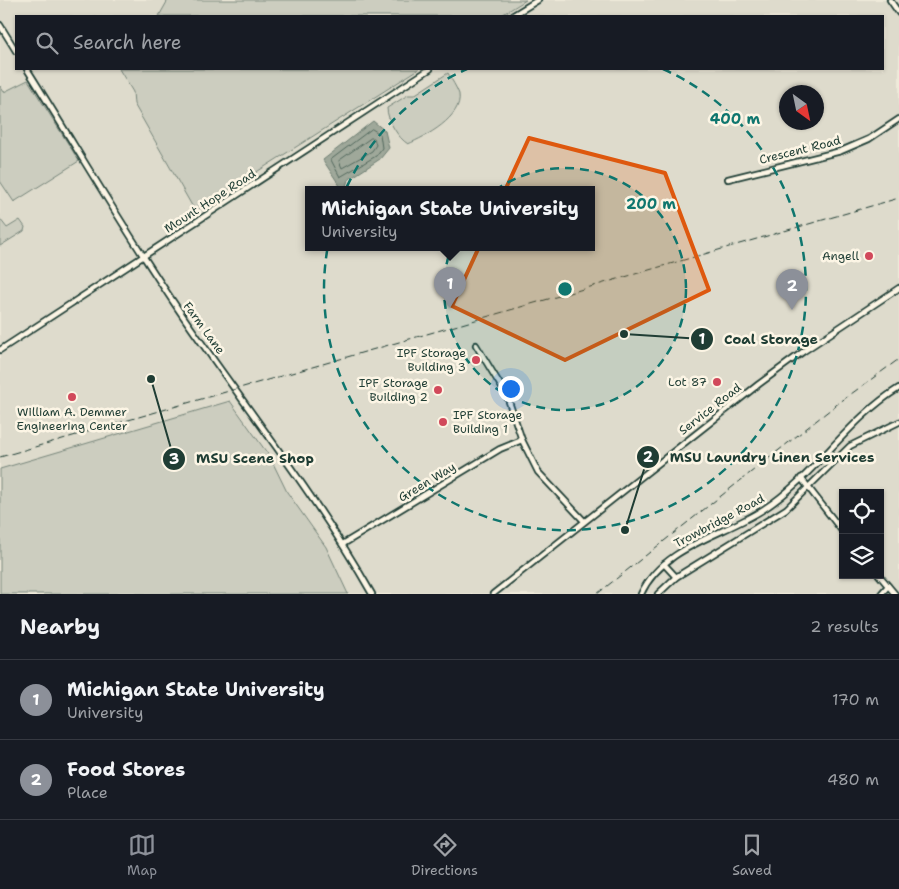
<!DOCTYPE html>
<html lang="en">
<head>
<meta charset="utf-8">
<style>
	:root { --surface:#171b24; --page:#242831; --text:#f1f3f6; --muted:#9ea1a6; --line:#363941; --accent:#8c9099 }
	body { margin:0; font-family:"Shantell Sans",sans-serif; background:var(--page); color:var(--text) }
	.controls { position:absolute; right:15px; bottom:15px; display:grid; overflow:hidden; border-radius:0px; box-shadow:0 1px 4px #0004 }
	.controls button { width:45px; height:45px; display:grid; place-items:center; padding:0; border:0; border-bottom:1px solid var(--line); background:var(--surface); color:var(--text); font:25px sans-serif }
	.compass { position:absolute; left:779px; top:85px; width:45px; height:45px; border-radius:50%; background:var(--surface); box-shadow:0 1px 4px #0004; rotate:147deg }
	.you { position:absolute; left:510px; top:388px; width:18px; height:18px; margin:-12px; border:4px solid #fff; border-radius:50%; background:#1a73e8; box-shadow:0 0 0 8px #1a73e833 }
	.badge { display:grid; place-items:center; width:32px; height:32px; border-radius:50%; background:var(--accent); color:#fff; font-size:16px; font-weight:700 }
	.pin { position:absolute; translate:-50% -41px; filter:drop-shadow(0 1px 2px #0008) }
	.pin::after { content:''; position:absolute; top:26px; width:18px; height:15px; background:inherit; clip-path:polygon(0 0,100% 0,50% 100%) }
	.popup { position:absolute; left:305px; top:186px; width:290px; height:65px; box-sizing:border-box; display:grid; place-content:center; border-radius:0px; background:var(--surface); filter:drop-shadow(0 1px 4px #0005); font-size:16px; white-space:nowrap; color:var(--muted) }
	.popup b { font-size:19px; color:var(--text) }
	.popup::after { content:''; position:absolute; left:50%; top:100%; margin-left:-10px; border:10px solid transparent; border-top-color:var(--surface) }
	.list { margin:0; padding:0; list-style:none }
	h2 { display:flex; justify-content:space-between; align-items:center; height:65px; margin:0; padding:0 20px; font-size:21px }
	h2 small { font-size:16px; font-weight:400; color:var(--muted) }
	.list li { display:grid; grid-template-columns:32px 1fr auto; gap:15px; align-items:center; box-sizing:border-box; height:80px; padding:0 20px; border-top:1px solid var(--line) }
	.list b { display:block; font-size:19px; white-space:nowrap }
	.list p { margin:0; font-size:16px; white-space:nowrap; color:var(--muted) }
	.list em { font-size:16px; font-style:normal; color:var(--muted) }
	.icon { flex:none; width:28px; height:28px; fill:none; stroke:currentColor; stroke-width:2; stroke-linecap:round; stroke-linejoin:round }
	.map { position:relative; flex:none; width:899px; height:594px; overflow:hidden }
	.search { position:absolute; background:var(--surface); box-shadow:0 1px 4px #0004; left:15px; right:15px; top:15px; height:55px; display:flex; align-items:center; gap:12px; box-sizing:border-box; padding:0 18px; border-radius:0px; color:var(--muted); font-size:19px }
	.sheet { height:225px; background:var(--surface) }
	nav { display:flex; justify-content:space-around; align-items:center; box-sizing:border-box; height:70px; border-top:1px solid var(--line); background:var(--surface); font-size:14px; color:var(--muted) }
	nav a { display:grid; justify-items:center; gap:2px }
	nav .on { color:var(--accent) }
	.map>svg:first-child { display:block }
</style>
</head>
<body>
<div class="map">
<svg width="899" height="594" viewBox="0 0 899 594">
	<rect width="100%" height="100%" fill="#efeada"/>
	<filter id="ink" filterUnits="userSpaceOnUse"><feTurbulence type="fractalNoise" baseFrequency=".02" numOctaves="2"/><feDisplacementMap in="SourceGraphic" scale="10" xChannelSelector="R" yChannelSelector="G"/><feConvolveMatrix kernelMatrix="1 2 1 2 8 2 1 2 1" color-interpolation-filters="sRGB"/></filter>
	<g filter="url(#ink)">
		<path fill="#dedbcc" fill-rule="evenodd" d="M0,0H899V594H0ZM16,16H883V69H16ZM786,92H816V122H786ZM309,189H591V247H309ZM843,493H880V575H843Z"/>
		<g fill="#cccdbf" stroke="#76857a">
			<path d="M168,0H526L500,16H159Z"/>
			<path d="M119,69H419L195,211L134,104L133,92Z"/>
			<path d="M448,73C451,79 457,88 459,94C463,117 425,137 408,144C398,138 387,120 387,108L408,95H414Z"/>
			<path d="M28,80L79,161L14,202L0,181V86L4,92Z"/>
			<path d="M0,219L7,228L20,220L25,227L24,231L0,246Z"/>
			<path d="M230,401L270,457L287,492L326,547L348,594H0V469Z"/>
		</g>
		<path fill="#9fa89a" stroke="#6c7d71" d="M373,121L385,131L389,148L380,159L348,180L345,189H342L323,160Z"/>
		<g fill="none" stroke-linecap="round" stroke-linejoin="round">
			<g stroke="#52685d" stroke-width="1">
				<path d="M372,129L380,134L382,148L376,156L340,177L331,160Z"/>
				<path d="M371,138H374L376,145L372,151L342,168L339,161Z"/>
			</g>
			<defs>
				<g id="minor">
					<path d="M890,0L899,13"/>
					<path d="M512,16L538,0"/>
					<path d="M0,25L16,51"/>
					<path d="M27,69C80,153 130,240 187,322C250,413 317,497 372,594"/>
					<path d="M728,179L841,151L869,139L899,119"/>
					<path d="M476,345L507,396L522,440L538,472L584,521"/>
					<path d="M0,350L430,69"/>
					<path d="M801,478L843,532"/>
					<path d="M343,544L500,449L522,440"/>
					<path d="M664,564L676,577"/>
					<path d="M879,575L895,594"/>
					<path d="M493,594L759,384L804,351L899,288"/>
					<path d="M641,594C663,546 723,536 764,509C815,476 847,420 899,388"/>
					<path d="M658,594L676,577L786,509L850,446L899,422"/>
					<path d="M881,594L888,586"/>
				</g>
			</defs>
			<use href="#minor" stroke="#1f3d34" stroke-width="8"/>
			<use href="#minor" stroke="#fcf5e5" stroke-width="4.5"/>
			<g stroke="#1f3d34" stroke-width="1" stroke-dasharray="8 4" stroke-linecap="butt">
				<path d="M0,457L899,198"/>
				<path d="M597,594L836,405L899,359"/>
			</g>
		</g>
	</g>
	<path fill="#de580e" fill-opacity="0.2" stroke="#de580e" stroke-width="4" stroke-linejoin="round" d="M529,138L665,173L709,290L565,360L452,306Z"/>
	<circle cx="565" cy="289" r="121" fill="#0f766e" fill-opacity=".12"/>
	<g fill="none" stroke="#0f766e" stroke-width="2.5" stroke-dasharray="9 6">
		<circle cx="565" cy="289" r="121"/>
		<path d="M663 69A241 241 0 1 1 467 69"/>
	</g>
	<g fill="#d1495b" stroke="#fcf5e5" stroke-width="2">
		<circle cx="869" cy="256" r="5"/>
		<circle cx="476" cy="360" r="5"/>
		<circle cx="717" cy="382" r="5"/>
		<circle cx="438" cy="390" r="5"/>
		<circle cx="72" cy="397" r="5"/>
		<circle cx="443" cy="422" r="5"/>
	</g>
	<g text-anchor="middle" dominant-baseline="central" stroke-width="5" stroke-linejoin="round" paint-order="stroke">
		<g font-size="12" fill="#1f3d34" stroke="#fcf5e5">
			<text transform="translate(800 150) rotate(-14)">Crescent Road</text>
			<text transform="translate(210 201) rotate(-33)">Mount Hope Road</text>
			<text transform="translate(204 328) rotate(54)">Farm Lane</text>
			<text transform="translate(710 409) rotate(-38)">Service Road</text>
			<text transform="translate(427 482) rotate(-31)">Green Way</text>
			<text transform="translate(719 521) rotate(-28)">Trowbridge Road</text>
		</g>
		<g font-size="12" fill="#1f3d34" stroke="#fcf5e5" text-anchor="end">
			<text x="859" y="256">Angell</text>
			<text x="466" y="353">IPF Storage<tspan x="466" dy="14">Building 3</tspan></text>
			<text x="707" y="382">Lot 87</text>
			<text x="428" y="383">IPF Storage<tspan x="428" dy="14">Building 2</tspan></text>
			<text x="72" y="412" text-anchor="middle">William A. Demmer<tspan x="72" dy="14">Engineering Center</tspan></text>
			<text x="453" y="415" text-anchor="start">IPF Storage<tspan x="453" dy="14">Building 1</tspan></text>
		</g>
	</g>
	<circle cx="565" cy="289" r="8" fill="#0f766e" stroke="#fcf5e5" stroke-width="2.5"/>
	<g font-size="15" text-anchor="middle" font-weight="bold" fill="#0f766e" stroke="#fcf5e5" stroke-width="5" stroke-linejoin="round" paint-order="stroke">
		<text x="735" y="124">400 m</text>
		<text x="651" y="209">200 m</text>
	</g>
	<path fill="none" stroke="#1f3d34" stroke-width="2" d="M624 334L702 339M625 530L648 457M151 379L174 459"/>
	<g fill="#1f3d34" stroke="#fcf5e5" stroke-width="2">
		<circle cx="624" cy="334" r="5"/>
		<circle cx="625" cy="530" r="5"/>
		<circle cx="151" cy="379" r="5"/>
		<circle cx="702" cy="339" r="12"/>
		<circle cx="648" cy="457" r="12"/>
		<circle cx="174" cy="459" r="12"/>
	</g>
	<g font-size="15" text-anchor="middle" font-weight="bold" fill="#fff">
		<text x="702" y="344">1</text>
		<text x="648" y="462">2</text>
		<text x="174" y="464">3</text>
	</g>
	<g font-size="14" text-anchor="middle" font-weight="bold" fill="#1f3d34" stroke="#fcf5e5" stroke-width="5" stroke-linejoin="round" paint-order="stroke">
		<text x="771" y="344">Coal Storage</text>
		<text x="772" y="462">MSU Laundry Linen Services</text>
		<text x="255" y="463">MSU Scene Shop</text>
	</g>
</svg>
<div class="controls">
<button><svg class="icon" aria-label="locate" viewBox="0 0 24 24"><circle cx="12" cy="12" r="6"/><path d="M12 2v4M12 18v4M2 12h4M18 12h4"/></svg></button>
<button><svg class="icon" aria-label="layers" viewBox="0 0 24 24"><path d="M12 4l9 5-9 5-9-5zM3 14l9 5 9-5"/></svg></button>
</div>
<svg class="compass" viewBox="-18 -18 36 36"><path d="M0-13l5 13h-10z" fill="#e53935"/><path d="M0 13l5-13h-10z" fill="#9ea1a6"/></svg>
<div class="you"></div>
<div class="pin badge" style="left:450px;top:308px">1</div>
<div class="popup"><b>Michigan State University</b>University</div>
<div class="pin badge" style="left:792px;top:310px">2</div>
<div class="search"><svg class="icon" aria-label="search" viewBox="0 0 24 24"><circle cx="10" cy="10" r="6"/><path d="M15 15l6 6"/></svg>Search here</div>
</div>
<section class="sheet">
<h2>Nearby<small>2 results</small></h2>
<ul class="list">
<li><span class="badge">1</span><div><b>Michigan State University</b><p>University</p></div><em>170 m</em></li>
<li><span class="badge">2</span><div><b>Food Stores</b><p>Place</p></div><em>480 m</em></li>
</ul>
</section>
<nav>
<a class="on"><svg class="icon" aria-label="map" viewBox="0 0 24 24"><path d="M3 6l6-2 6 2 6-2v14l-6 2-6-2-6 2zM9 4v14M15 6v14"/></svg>Map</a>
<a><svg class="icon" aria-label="directions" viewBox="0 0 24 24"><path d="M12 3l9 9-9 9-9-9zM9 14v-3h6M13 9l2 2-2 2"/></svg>Directions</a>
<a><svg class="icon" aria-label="saved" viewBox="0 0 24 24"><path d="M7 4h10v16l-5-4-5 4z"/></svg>Saved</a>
</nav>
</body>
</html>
